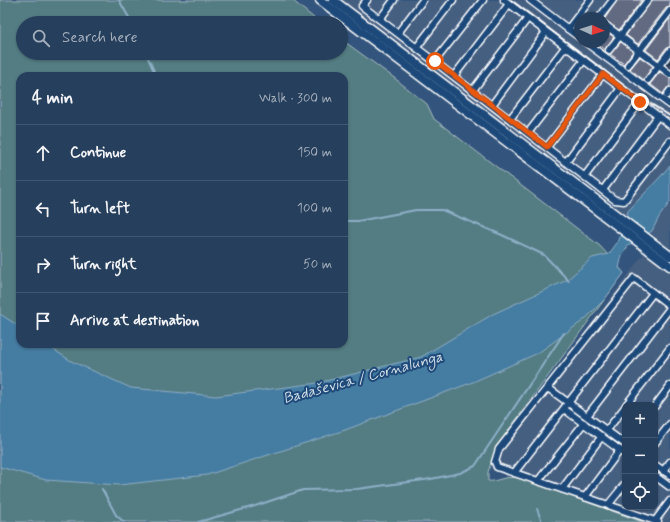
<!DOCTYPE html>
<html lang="en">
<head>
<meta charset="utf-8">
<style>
	:root { --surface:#263f5d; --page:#324a66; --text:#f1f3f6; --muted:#a4afbc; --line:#425872 }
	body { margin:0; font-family:Mynerve,sans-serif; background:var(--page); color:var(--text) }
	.controls { position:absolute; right:12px; bottom:12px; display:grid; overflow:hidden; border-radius:8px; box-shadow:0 1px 3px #0004 }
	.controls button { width:36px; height:36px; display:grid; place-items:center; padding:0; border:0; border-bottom:1px solid var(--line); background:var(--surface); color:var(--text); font:20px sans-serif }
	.compass { position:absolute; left:574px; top:12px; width:36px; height:36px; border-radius:50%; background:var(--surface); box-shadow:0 1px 3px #0004; rotate:93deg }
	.stop { position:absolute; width:12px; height:12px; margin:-9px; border:3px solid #ea580c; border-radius:50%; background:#fff }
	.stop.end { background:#ea580c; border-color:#fff; box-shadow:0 1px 4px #0008 }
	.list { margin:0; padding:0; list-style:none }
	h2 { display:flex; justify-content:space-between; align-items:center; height:52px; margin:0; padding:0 16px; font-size:17px }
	h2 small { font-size:13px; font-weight:400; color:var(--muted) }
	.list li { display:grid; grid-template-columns:26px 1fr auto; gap:12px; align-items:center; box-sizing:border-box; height:56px; padding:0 16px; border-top:1px solid var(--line) }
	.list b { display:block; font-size:15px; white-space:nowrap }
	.list em { font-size:13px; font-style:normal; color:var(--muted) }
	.icon { flex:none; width:22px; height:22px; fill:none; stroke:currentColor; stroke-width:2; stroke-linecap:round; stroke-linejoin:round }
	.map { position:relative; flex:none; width:670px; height:522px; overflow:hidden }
	.search { position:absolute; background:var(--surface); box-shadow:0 1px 3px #0004; left:16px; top:16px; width:332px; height:44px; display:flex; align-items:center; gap:10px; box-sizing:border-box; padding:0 14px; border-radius:22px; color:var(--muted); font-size:15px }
	.panel { position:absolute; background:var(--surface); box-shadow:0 1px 3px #0004; left:16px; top:72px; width:332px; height:276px; border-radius:12px }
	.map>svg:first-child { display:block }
</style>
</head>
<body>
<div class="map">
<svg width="670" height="522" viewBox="0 0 670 522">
	<rect width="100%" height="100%" fill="#33547c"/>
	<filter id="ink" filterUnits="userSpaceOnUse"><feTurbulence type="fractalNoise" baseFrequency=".025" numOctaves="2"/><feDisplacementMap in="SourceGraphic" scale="8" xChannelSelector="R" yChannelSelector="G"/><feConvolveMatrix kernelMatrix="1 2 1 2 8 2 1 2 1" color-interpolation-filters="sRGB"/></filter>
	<g filter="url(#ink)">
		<path fill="#455e81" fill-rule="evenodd" d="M341,0H670V522H643L519,478L491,470L494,454L656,237ZM580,18H604V42H580ZM625,405H655V507H625Z"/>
		<path fill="#537c83" stroke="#a9bec1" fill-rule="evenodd" d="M0,0H292L320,23H23V53H341V39L393,77L427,104L434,119L600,246L624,273L496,447L488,472V481C493,482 496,480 501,479C507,477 513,477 519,478L643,522H0ZM20,76H344V344H20Z"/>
		<path fill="#447ba1" stroke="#8fb0c7" d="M670,165V202L659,217L652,231L628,246L622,255L619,268L624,273L605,299L584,320L538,353L473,382L345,430L207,475L119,485L46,480L0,467V314L20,327V344H45L71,361L131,388L216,396L318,383L421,357L493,314L567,280L592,258L609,254L619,240L628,211L662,175Z"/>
		<g fill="#0007">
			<path d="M618,0H646L621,32L609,23L606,22L605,20Z"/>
			<path d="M653,0H670V10L640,46L627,35Z"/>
			<path d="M670,20V50L660,61L647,50Z"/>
			<path d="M604,31L614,40L606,52L593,42H604Z"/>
			<path d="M632,52L634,55L625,66L611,54Z"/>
			<path d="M670,60V69L666,65Z"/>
			<path d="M652,67L653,70L645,81L631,69Z"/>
			<path d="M670,79V89L664,96L651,84Z"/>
		</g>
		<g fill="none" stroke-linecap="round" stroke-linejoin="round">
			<g stroke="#8fb0c7" stroke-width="2">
				<path d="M119,0L132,23"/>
				<path d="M146,53L156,76"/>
				<path d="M344,221H358L416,210H442L502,235L544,255L569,281"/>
				<path d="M102,489L116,515L124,522"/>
				<path d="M537,509L542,522"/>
				<path d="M198,522L255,506L303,490L357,489L431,479L460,473L475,466L564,333"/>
			</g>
		</g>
		<g fill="#626b82" stroke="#fff">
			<path d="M617,0H642L619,30L604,20Z"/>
			<path d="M652,0H670V7L666,8L638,44L626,35Z"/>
			<path d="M670,18V47L666,48L658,59L646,50Z"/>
			<path d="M604,30L614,37L605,50L594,42H604Z"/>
			<path d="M621,42L633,51L624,64L610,54Z"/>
			<path d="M640,57L653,66L644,80L630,69Z"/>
			<path d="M660,72L670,78V87L667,88L663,94L650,84Z"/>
		</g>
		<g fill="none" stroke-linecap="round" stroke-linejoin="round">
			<defs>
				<g id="minor">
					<path d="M367,0L362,6L615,200L624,201L670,141"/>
					<path d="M504,0L670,125"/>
					<path d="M530,0L568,29L590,0"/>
					<path d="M599,18L613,0"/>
					<path d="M380,19L394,0"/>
					<path d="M604,24L670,74"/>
					<path d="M568,29L580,38"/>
					<path d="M398,33L423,0"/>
					<path d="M585,42L670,105"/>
					<path d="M417,47L453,0"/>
					<path d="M609,50L648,0"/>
					<path d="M435,61L483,0"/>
					<path d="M628,65L670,11"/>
					<path d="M454,76L509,4"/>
					<path d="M648,80L670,51"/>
					<path d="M473,90L528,18"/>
					<path d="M667,95L670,91"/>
					<path d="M492,105L546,32"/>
					<path d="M510,119L566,46"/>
					<path d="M528,133L584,60"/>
					<path d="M547,147L603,74"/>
					<path d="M566,162L621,88"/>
					<path d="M585,176L640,102"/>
					<path d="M603,190L658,116"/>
					<path d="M548,388L625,444"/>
					<path d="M626,405L670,348"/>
					<path d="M655,406L670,386"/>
					<path d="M564,409L625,454"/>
					<path d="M587,416L670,308"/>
					<path d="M607,430L625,407"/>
					<path d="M655,443L670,424"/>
					<path d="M655,465L670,475"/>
					<path d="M663,471L670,462"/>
					<path d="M514,473L653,293"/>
					<path d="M655,476L670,487"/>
					<path d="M538,481L584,423"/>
					<path d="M562,489L602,436"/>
					<path d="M585,497L620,450"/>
					<path d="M608,505L625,484"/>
					<path d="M655,521L670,501"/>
					<path d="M658,522L497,467L495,462L499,449L634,278L670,306"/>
				</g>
				<g id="major">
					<path d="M320,0L670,266"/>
					<path d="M333,0L670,256"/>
				</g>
			</defs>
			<use href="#minor" stroke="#fff" stroke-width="9"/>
			<use href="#major" stroke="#fff" stroke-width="11"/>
			<use href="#minor" stroke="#1f4a7a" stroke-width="6"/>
			<use href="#major" stroke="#1f4a7a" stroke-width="8"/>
			<path stroke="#fff" stroke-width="2" d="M511,0L634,93L670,116"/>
		</g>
	</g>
	<g fill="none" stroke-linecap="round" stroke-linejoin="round" filter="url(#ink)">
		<path stroke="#ea580c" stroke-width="5" d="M435,61L547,147L603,74L640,102"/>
	</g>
	<g text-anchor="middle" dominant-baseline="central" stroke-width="4" stroke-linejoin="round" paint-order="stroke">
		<g font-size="15" font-style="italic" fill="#d0dee8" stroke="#1f4a7a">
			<text transform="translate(363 378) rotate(-15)">Badaševica / Cornalunga</text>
		</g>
	</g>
</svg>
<div class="controls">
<button>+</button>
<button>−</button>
<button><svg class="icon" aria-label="locate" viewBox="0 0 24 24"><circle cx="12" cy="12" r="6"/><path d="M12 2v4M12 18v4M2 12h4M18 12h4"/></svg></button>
</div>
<svg class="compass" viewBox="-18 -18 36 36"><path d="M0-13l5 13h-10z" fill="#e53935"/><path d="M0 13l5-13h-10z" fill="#a4afbc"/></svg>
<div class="stop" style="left:435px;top:61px"></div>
<div class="stop end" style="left:640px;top:102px"></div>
<div class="search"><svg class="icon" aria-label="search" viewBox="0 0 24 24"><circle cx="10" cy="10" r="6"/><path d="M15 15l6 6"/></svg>Search here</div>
<section class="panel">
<h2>4 min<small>Walk · 300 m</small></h2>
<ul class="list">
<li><svg class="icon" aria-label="ahead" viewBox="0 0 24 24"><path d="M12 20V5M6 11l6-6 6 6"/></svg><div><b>Continue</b></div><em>150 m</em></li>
<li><svg class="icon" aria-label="left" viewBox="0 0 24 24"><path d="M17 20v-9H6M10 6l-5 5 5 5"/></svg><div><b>Turn left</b></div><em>100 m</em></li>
<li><svg class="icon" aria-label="right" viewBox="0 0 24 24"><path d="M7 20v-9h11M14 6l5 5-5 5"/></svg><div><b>Turn right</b></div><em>50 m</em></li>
<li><svg class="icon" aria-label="arrive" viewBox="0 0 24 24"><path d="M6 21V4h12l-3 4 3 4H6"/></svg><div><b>Arrive at destination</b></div></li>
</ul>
</section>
</div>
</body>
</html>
